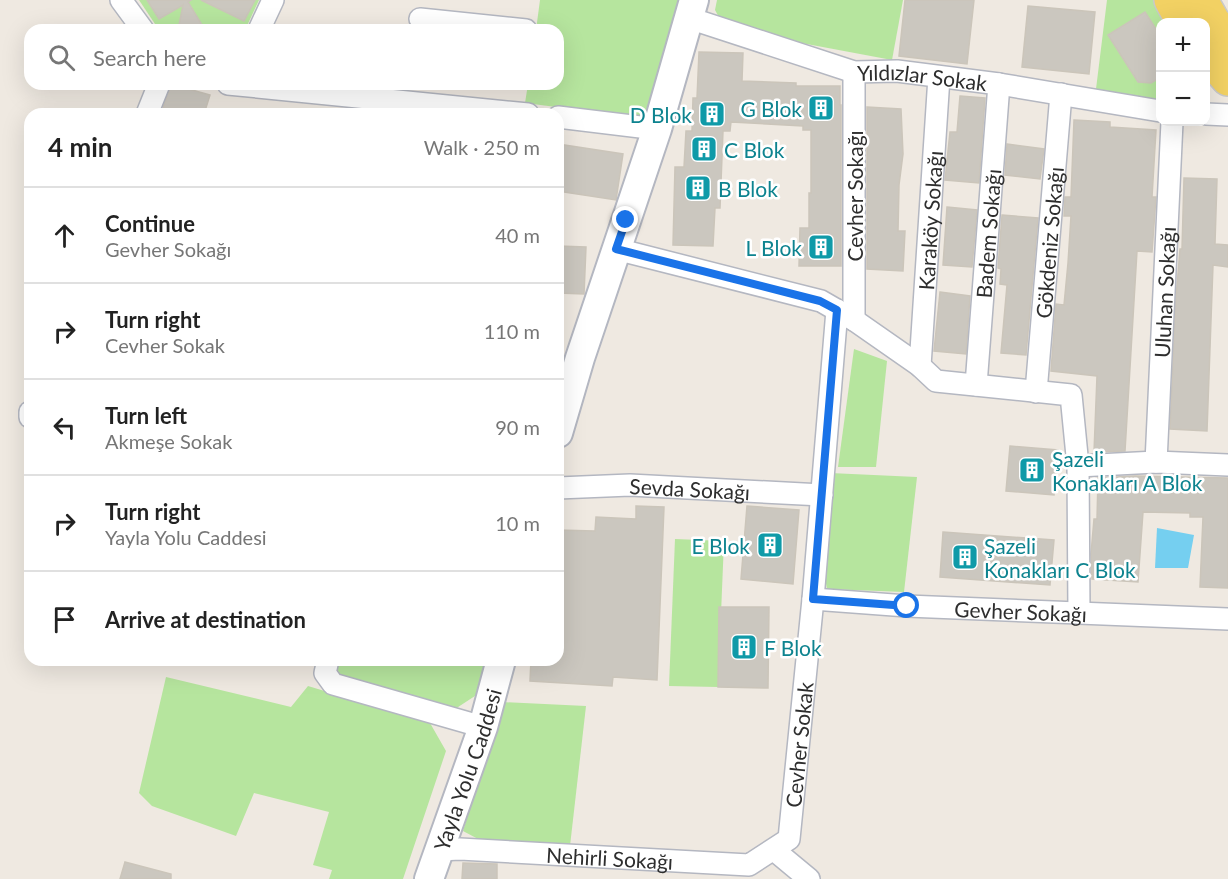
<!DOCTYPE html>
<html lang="en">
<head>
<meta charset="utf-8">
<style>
	:root { --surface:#fff; --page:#f2f2f2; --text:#222; --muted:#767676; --line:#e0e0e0 }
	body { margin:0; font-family:Lato,sans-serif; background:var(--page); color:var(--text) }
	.controls { position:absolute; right:18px; top:18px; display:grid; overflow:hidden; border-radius:12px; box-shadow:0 6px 24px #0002 }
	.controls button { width:54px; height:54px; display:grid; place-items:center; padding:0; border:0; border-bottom:2px solid var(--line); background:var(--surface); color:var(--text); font:30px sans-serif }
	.stop { position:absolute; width:18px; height:18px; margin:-14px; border:4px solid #1a73e8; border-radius:50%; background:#fff }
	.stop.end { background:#1a73e8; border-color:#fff; box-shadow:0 2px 6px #0008 }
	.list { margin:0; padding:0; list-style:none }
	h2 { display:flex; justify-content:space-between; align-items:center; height:78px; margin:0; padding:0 24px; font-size:26px }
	h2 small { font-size:20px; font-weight:400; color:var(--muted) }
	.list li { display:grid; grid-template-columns:39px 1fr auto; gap:18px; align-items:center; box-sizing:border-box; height:96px; padding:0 24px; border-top:2px solid var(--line) }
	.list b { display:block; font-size:22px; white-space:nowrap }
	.list p { margin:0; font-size:20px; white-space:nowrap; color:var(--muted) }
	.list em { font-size:20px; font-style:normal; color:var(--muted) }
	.icon { flex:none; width:33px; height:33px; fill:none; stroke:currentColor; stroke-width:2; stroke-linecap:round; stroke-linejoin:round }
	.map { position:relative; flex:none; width:1228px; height:879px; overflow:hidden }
	.search { position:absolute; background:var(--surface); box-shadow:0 6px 24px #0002; left:24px; top:24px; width:540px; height:66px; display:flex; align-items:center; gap:15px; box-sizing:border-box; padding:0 21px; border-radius:18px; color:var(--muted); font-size:22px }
	.panel { position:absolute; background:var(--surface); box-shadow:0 6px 24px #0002; left:24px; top:108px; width:540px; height:558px; border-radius:18px }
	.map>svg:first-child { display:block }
</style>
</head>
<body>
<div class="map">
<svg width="1228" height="879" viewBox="0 0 1228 879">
	<rect width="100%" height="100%" fill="#efe9e1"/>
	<g fill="#b6e59e">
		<path d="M139,0H259L245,30H159Z"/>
		<path d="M540,0H681L649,112L641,118L525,103L528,84H558V30H536Z"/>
		<path d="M717,0H903L892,60L796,42L721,21L715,10Z"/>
		<path d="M1107,0H1160L1171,22H1160V101L1096,89Z"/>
		<path d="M854,349L887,361L876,467H838Z"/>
		<path d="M830,473L917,477L904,592L827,589L825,578Z"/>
		<path d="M675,539L724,541L718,687L669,686Z"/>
		<path d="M335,660H492L478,694L452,711L341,679L335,663Z"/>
		<path d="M166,677L291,707L308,686L430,723L446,751L403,879H329L332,870L313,865L329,812L254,793L236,836L152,806L139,793Z"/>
		<path d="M502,702L586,706L570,846L480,840L463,831Z"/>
	</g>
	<path fill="#75cff0" d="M1157,528L1194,535L1188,568H1155Z"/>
	<g fill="#cbc7bf" stroke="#cbc5ba" stroke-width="1.5">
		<path d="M147,0H191L188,2L205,30H178L183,5L159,19Z"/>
		<path d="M201,0H255L244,21Z"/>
		<path d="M905,0H974L967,64L899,56Z"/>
		<path d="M1028,6L1095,12L1089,74L1022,67Z"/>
		<path d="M1145,12L1161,37V77L1151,83L1138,82L1108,35Z"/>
		<path d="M699,52L743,53L742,81L796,83V86H840V105H841V266H799L800,228H809V193H811V130H803V126L731,122L730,131H723L720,208H715L713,246L673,245L675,167H684L686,131H692L693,98H697Z"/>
		<path d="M171,84L210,95L204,114H161Z"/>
		<path d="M960,96L985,98L979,183L945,180L950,132H957Z"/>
		<path d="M867,107L901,109L903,154L899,185L898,231H905L903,271L867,269Z"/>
		<path d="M1074,120L1110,122V127L1156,130L1152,197H1156L1152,252L1137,251L1125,451L1094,452L1097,376L1051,371L1056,304L1064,305L1068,263L1071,216H1064L1065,197H1071Z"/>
		<path d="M558,144L623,154L616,200L558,191Z"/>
		<path d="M1007,144L1044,149L1040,179L1005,175Z"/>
		<path d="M1184,178L1217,179L1215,244L1228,245V267L1213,265L1207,431L1170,429L1176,298L1180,249H1182Z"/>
		<path d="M947,207L977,210L972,267L943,265Z"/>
		<path d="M1002,215L1038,218L1026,355L1001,353L1007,285L1000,284L1001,269L998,268Z"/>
		<path d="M558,246L586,247L584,294L558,293Z"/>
		<path d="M940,292L970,296L966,354L934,351Z"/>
		<path d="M1010,446L1058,450L1054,495L1006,491Z"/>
		<path d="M1135,476L1228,478V588L1200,587L1203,517H1190V513L1143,512L1138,582L1092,579L1091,554L1094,519H1097L1098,478Z"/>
		<path d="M636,506L664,507L657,680L613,677L612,686L530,681L531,660H558V530L595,531L596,517L636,519Z"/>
		<path d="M747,506L799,510L793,584L741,579Z"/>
		<path d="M943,532L1054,540L1050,585L940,577Z"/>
		<path d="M719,607H769L768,688L718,687Z"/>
		<path d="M125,862L171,874V879H120Z"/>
		<path d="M463,863L497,864V879H462Z"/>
	</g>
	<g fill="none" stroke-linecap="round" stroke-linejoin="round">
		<defs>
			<g id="street">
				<path d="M121,0L143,30"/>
				<path id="s1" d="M689,18L854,72L897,71L999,84L1160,111"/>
				<path d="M420,19L526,30"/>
				<path d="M259,30L273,0"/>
				<path d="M228,84L528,114"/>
				<path d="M147,114L159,84"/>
				<path d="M1206,114L1228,115"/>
				<path d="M558,117L657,129"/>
				<path d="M616,249L821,301L854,320L920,366L936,381L1071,395L1078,466L1079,613"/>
				<path d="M854,320V72"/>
				<path id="s2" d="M920,366L939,77"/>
				<path id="s3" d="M976,385L999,84"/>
				<path id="s4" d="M1036,392L1061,94"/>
				<path d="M30,412V417"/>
				<path id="s5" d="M1156,462L1172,122"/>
				<path d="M1078,466L1156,462L1228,465"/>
				<path id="s6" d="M558,488L630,485L822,495"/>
				<path id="s7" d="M813,599L907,606L1228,619"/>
				<path d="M328,660L325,673L333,684L483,727"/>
				<path id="s8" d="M440,850L460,849L749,865L789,839L813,599L837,310"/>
				<path d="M774,850L809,879"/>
			</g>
			<g id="secondary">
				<path d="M558,433L580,358L657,129L694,0"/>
				<path id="s9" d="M429,879L483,727L501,660"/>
			</g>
			<g id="primary">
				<path d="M1171,0L1183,22"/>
				<path d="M1201,0L1213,21L1228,39"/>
				<path d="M1206,54L1228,79"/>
			</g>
		</defs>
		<use href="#street" stroke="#b4b7c1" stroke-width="24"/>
		<use href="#secondary" stroke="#b4b7c1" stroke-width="32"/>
		<use href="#primary" stroke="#c9c9c9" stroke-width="36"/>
		<use href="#street" stroke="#fff" stroke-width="21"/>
		<use href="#secondary" stroke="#fff" stroke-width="28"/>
		<use href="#primary" stroke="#f2d163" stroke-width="33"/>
	</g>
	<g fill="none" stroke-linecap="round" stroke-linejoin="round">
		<path stroke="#1a73e8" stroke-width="8" d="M626,220L616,249L820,301L837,310L813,599L907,606"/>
	</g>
	<defs>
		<symbol id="building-square" viewBox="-11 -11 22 22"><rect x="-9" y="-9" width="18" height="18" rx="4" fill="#0f9aa8" stroke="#fff"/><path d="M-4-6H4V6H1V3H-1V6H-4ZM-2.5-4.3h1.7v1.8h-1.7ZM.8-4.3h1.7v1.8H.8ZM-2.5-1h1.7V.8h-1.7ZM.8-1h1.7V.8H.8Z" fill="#fff"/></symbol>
	</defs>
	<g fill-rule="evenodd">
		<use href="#building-square" x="806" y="93" width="30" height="30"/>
		<use href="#building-square" x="697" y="99" width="30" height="30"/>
		<use href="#building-square" x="689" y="134" width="30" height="30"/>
		<use href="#building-square" x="683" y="173" width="30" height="30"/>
		<use href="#building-square" x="806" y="232" width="30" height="30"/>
		<use href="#building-square" x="1017" y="455" width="30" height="30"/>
		<use href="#building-square" x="755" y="530" width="30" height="30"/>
		<use href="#building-square" x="950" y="542" width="30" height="30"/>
		<use href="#building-square" x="729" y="632" width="30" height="30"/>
	</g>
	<g text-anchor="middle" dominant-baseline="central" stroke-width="5" stroke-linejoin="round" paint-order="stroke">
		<g font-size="21" fill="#2e2e2e" stroke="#fff">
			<text stroke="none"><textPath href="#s1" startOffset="242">Yıldızlar Sokak</textPath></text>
			<text transform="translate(854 196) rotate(-90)">Cevher Sokağı</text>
			<text stroke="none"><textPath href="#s2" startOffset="146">Karaköy Sokağı</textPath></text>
			<text stroke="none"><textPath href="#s3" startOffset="152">Badem Sokağı</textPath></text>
			<text stroke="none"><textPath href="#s4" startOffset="150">Gökdeniz Sokağı</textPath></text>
			<text stroke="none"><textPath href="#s5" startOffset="170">Uluhan Sokağı</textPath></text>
			<text stroke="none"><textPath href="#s6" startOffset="132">Sevda Sokağı</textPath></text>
			<text stroke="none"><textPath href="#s7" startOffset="208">Gevher Sokağı</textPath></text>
			<text stroke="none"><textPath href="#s8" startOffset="452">Cevher Sokak</textPath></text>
			<text stroke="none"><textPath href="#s9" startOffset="116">Yayla Yolu Caddesi</textPath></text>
			<text stroke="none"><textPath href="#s8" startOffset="170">Nehirli Sokağı</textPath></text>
		</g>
		<g font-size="21" fill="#0d838f" stroke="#fff" text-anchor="start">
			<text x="802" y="108" text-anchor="end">G Blok</text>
			<text x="692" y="114" text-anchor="end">D Blok</text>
			<text x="724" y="149">C Blok</text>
			<text x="718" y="188">B Blok</text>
			<text x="802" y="247" text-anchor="end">L Blok</text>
			<text x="1052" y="458">Şazeli<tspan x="1052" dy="24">Konakları A Blok</tspan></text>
			<text x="750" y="545" text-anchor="end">E Blok</text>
			<text x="984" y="545">Şazeli<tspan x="984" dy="24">Konakları C Blok</tspan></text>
			<text x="764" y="647">F Blok</text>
		</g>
	</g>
</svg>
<div class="controls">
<button>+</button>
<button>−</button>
</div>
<div class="stop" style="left:907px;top:606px"></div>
<div class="stop end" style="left:626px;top:220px"></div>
<div class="search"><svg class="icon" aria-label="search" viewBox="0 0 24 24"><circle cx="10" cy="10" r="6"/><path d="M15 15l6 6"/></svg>Search here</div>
<section class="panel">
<h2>4 min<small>Walk · 250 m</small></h2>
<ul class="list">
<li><svg class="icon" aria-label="ahead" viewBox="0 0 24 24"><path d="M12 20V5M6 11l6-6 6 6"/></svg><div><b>Continue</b><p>Gevher Sokağı</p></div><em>40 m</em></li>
<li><svg class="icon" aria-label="right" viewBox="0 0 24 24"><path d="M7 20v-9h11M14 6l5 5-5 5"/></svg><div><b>Turn right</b><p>Cevher Sokak</p></div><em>110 m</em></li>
<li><svg class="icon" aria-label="left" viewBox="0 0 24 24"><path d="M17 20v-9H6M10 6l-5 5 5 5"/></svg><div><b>Turn left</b><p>Akmeşe Sokak</p></div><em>90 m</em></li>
<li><svg class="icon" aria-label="right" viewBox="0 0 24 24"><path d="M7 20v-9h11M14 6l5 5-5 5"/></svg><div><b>Turn right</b><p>Yayla Yolu Caddesi</p></div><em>10 m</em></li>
<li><svg class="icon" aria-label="arrive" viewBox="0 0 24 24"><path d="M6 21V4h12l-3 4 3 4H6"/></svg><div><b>Arrive at destination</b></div></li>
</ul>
</section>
</div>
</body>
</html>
